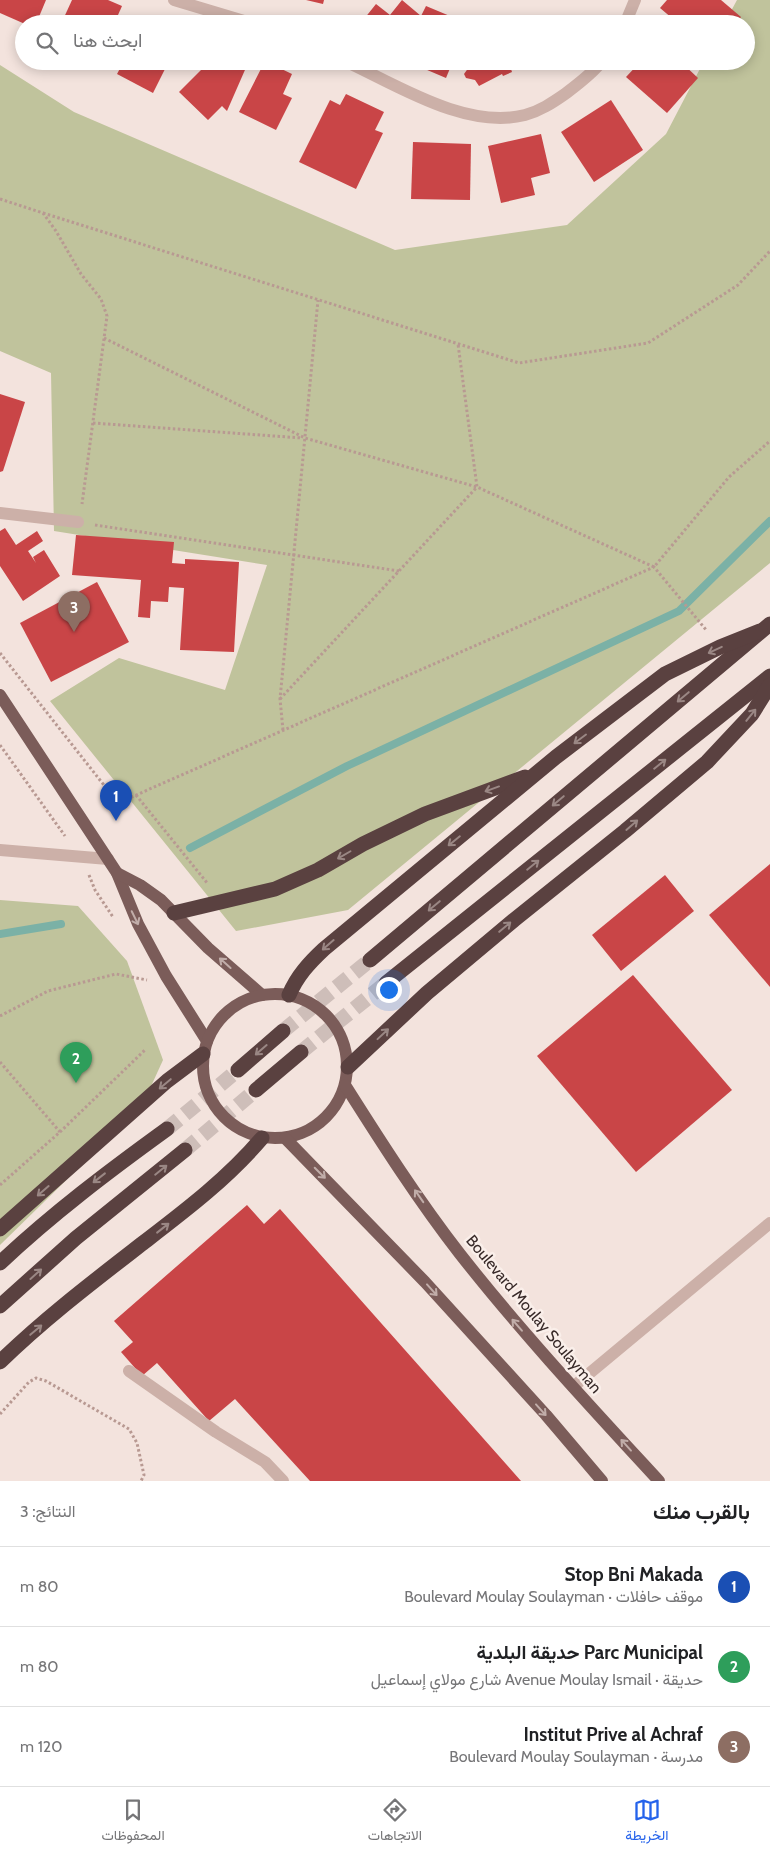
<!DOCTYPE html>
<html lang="ar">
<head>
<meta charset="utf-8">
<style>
	:root { --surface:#fff; --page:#f2f2f2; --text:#202124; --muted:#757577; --line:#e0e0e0; --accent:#2563eb }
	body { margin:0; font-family:Cabin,Vazirmatn,sans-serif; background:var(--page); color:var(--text); direction:rtl }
	.you { position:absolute; left:388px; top:989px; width:18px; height:18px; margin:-12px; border:4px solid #fff; border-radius:50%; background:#1a73e8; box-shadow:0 0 0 8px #1a73e833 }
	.badge { display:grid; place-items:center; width:32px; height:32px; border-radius:50%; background:var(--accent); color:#fff; font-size:16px; font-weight:700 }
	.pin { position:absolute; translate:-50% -41px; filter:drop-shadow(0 1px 2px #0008) }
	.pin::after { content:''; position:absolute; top:26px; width:18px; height:15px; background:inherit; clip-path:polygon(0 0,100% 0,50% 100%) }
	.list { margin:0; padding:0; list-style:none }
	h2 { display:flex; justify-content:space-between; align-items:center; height:65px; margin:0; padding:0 20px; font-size:21px }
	h2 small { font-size:16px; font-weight:400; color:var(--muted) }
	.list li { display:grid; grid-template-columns:32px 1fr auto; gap:15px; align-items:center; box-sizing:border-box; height:80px; padding:0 20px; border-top:1px solid var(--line) }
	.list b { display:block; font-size:19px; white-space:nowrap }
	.list p { margin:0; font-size:16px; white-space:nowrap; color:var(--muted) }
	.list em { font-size:16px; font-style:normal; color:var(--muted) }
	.icon { flex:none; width:28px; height:28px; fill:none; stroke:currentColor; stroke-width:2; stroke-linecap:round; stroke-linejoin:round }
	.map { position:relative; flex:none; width:770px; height:1481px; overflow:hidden; direction:ltr }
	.search { position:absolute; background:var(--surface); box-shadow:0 2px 12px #0003; left:15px; right:15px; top:15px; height:55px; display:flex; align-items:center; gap:12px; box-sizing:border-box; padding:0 18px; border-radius:28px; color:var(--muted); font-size:19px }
	.sheet { height:305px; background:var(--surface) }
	nav { display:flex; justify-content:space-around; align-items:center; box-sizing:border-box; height:70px; border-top:1px solid var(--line); background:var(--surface); font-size:14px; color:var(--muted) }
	nav a { display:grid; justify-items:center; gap:2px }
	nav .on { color:var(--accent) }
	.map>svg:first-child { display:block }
</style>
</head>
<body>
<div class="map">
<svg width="770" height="1481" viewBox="0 0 770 1481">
	<rect width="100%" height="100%" fill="#f3e3dd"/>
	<g fill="#c0c39c">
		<path d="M737,0H770V563L348,910L236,931L50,701L119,658L225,690L267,565L54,531L51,373L0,351V65L74,112L395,250L567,225L666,134L704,61H746V24H724Z"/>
		<path d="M0,900L78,906L127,961L163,1060L142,1106L0,1245Z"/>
	</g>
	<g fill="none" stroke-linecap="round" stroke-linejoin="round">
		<g stroke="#7bb1a6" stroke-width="8">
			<path d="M190,848L347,766L679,611L770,521"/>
			<path d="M0,934L61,924"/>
		</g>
	</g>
	<g fill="#c94547">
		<path d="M0,0H46L36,24H25L0,13Z"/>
		<path d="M72,0H108L122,6L114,24H61Z"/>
		<path d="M306,0H324L323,4Z"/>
		<path d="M402,0L421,16L426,6L469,24H418L421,16L415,24H360L376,4L390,15Z"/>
		<path d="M667,0H721L741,17L736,24H679L660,8Z"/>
		<path d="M497,17L501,24H487Z"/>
		<path d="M82,61H98L95,67Z"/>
		<path d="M124,61H169L153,93L117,74Z"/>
		<path d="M210,61H246L248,63L227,111L222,106L208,120L179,92Z"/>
		<path d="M265,61L292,74L283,94L292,98L276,130L239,112Z"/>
		<path d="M406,61H453L446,78Z"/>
		<path d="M466,61H526L511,69L512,72L503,76L502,74L479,86L475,80L466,78L464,74L469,67Z"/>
		<path d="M641,61H680L698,78L667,113L626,77Z"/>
		<path d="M346,94L384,112L375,130L383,133L356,189L299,162L330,100L340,105Z"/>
		<path d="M611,100L643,150L594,182L561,132Z"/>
		<path d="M541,134L550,173L531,178L535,195L501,203L488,146Z"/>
		<path d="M413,142L471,144L470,200L411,199Z"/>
		<path d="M0,394L25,402L3,471L0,472Z"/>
		<path d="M5,528L16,545L37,531L43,541L28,551L36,563L33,557L44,550L60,576L23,601L0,566V531Z"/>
		<path d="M76,535L174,542L172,563L185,564V559L239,562L234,652L180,650L184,588L169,587L168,602L151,601L150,618L138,617L141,580L72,575Z"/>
		<path d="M97,582L129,642L51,682L20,623Z"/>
		<path d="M770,864V987L709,915Z"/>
		<path d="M665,875L694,911L621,971L592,935Z"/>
		<path d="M633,975L732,1090L636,1172L537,1056Z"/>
		<path d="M247,1205L264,1224L280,1209L521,1481H310L235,1399L209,1421L157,1363L142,1376L121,1352L133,1342L114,1321Z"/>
	</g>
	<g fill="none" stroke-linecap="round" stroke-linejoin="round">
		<g stroke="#cebeb9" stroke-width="15" stroke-dasharray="15 8" stroke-linecap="butt">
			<path d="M283,1031L370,960"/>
			<path d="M301,1052L386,983"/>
			<path d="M167,1129L238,1070"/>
			<path d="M185,1150L256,1090"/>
		</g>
		<g stroke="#b89992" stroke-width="3" stroke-dasharray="2.5 2.5" stroke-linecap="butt">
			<path d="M0,199L43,213L56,231L81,274L101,299L107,316L82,504"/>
			<path d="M43,213L519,363L648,343L738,285L770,251"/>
			<path d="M104,338L305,438L477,487L654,567L729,477L770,441"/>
			<path d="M93,423L302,438"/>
			<path d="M95,525L399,571"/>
			<path d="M0,653L118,803L654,567L707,631"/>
			<path d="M280,699L477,487L458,344"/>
			<path d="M283,730L280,699L318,300"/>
			<path d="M0,745L65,836"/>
			<path d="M136,795L208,884"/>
			<path d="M89,875L95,890L113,917"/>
			<path d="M0,1016L48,991L116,974L147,980"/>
			<path d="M0,1062L60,1132"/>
			<path d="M0,1185L60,1132L146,1049"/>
			<path d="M0,1414L29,1382L36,1378L46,1381L129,1429L137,1443L144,1475L141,1481"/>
		</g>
		<g stroke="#ccb0a8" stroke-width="12">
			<path d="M174,0L254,24"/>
			<path d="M625,24L635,0"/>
			<path d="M345,61C397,85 466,130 525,115C540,111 552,103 565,94C578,84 592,74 602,61"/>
			<path d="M0,513L78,522"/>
			<path d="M0,850L108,859"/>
			<path d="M129,1371L216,1432L265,1462L283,1481"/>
			<path d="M573,1387L770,1223"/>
		</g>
		<g stroke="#7b5c59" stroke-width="12">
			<path d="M0,695L117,873L138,924L166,976L207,1041"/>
			<path d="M117,873L140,885L161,900L208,948L262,995"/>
			<circle cx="275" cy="1066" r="72"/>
			<path d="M345,1085C381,1142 418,1200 460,1254C522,1333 591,1407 659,1481"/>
			<path d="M285,1138L425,1282L546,1415L602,1481"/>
		</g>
		<g stroke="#5a4140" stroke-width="15">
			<path d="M174,913L275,889L318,870L363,844L425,814L525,777"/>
			<path d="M370,960L770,624"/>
			<path d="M386,983L770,676"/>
			<path d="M289,995C297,976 309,963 324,949L556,757L665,674L720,647L760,631"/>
			<path d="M348,1067L427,993L514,920L625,831L707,762L752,714L770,685"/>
			<path d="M238,1070L283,1031"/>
			<path d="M256,1090L301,1052"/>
			<path d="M0,1229L167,1081L203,1054"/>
			<path d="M0,1263C52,1214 109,1171 167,1129"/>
			<path d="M0,1306L76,1238L185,1150"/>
			<path d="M0,1362C44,1319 94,1281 143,1243C186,1210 227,1179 262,1138"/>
		</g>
	</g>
	<defs><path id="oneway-shaft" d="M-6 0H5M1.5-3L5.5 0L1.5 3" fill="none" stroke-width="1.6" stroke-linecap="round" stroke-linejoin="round" transform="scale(1.25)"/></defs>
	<g stroke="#9a8784">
		<use href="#oneway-shaft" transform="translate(715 650) rotate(155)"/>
		<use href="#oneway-shaft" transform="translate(683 697) rotate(140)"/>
		<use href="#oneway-shaft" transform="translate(751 715) rotate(-51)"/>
		<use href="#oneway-shaft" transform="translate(580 739) rotate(143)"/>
		<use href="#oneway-shaft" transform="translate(660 764) rotate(-39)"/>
		<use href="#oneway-shaft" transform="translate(492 789) rotate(160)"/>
		<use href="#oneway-shaft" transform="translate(558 801) rotate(140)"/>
		<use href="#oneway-shaft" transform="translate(632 825) rotate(-41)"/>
		<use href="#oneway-shaft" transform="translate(454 841) rotate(141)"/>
		<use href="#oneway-shaft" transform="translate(344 855) rotate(150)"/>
		<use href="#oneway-shaft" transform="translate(533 865) rotate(-39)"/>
		<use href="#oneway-shaft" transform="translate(434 906) rotate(140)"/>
		<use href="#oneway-shaft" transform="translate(505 927) rotate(-40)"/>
		<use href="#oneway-shaft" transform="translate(328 945) rotate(139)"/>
		<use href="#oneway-shaft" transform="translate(383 1034) rotate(-43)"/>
		<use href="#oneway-shaft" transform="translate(261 1050) rotate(139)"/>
		<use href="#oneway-shaft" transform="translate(165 1084) rotate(140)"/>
		<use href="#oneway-shaft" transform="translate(161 1170) rotate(-39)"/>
		<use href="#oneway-shaft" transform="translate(99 1178) rotate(142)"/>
		<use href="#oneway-shaft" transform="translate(43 1191) rotate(139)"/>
		<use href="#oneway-shaft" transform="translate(163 1228) rotate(-38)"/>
		<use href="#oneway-shaft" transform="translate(36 1274) rotate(-42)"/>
		<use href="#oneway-shaft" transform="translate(36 1330) rotate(-40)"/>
	</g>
	<g stroke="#c1ada9">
		<use href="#oneway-shaft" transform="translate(135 918) rotate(64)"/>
		<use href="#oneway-shaft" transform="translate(225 963) rotate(-138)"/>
		<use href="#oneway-shaft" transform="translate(320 1173) rotate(45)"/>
		<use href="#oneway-shaft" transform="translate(419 1196) rotate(-125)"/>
		<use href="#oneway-shaft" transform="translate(432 1290) rotate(48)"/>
		<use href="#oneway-shaft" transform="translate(517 1325) rotate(-131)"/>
		<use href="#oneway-shaft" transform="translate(541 1410) rotate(48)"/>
		<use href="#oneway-shaft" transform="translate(626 1445) rotate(-132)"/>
	</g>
	<g text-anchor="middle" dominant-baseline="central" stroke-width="5" stroke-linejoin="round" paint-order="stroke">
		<g font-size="16" fill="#382a29" stroke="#faefea">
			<text transform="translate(534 1314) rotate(50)">Boulevard Moulay Soulayman</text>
		</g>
	</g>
</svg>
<div class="you"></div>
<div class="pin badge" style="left:116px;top:821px;background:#1a4fb4">1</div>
<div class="pin badge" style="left:76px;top:1083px;background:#2e9e5b">2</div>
<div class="pin badge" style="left:74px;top:632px;background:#8d6e63">3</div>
<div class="search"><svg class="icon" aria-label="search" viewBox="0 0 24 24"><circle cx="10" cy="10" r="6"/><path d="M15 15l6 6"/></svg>ابحث هنا</div>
</div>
<section class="sheet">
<h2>بالقرب منك<small>النتائج: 3</small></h2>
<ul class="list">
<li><span class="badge" style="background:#1a4fb4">1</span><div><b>Stop Bni Makada</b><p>موقف حافلات · Boulevard Moulay Soulayman</p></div><em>80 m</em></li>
<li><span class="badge" style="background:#2e9e5b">2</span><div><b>Parc Municipal حديقة البلدية</b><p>حديقة · Avenue Moulay Ismail شارع مولاي إسماعيل</p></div><em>80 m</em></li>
<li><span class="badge" style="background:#8d6e63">3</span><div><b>Institut Prive al Achraf</b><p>مدرسة · Boulevard Moulay Soulayman</p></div><em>120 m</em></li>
</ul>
</section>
<nav>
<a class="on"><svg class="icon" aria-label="map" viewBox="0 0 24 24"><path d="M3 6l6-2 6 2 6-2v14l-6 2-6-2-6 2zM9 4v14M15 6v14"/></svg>الخريطة</a>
<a><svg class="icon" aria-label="directions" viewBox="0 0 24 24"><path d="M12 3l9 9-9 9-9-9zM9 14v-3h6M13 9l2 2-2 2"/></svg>الاتجاهات</a>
<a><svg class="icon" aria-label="saved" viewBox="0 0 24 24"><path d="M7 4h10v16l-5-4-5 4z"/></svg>المحفوظات</a>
</nav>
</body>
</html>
